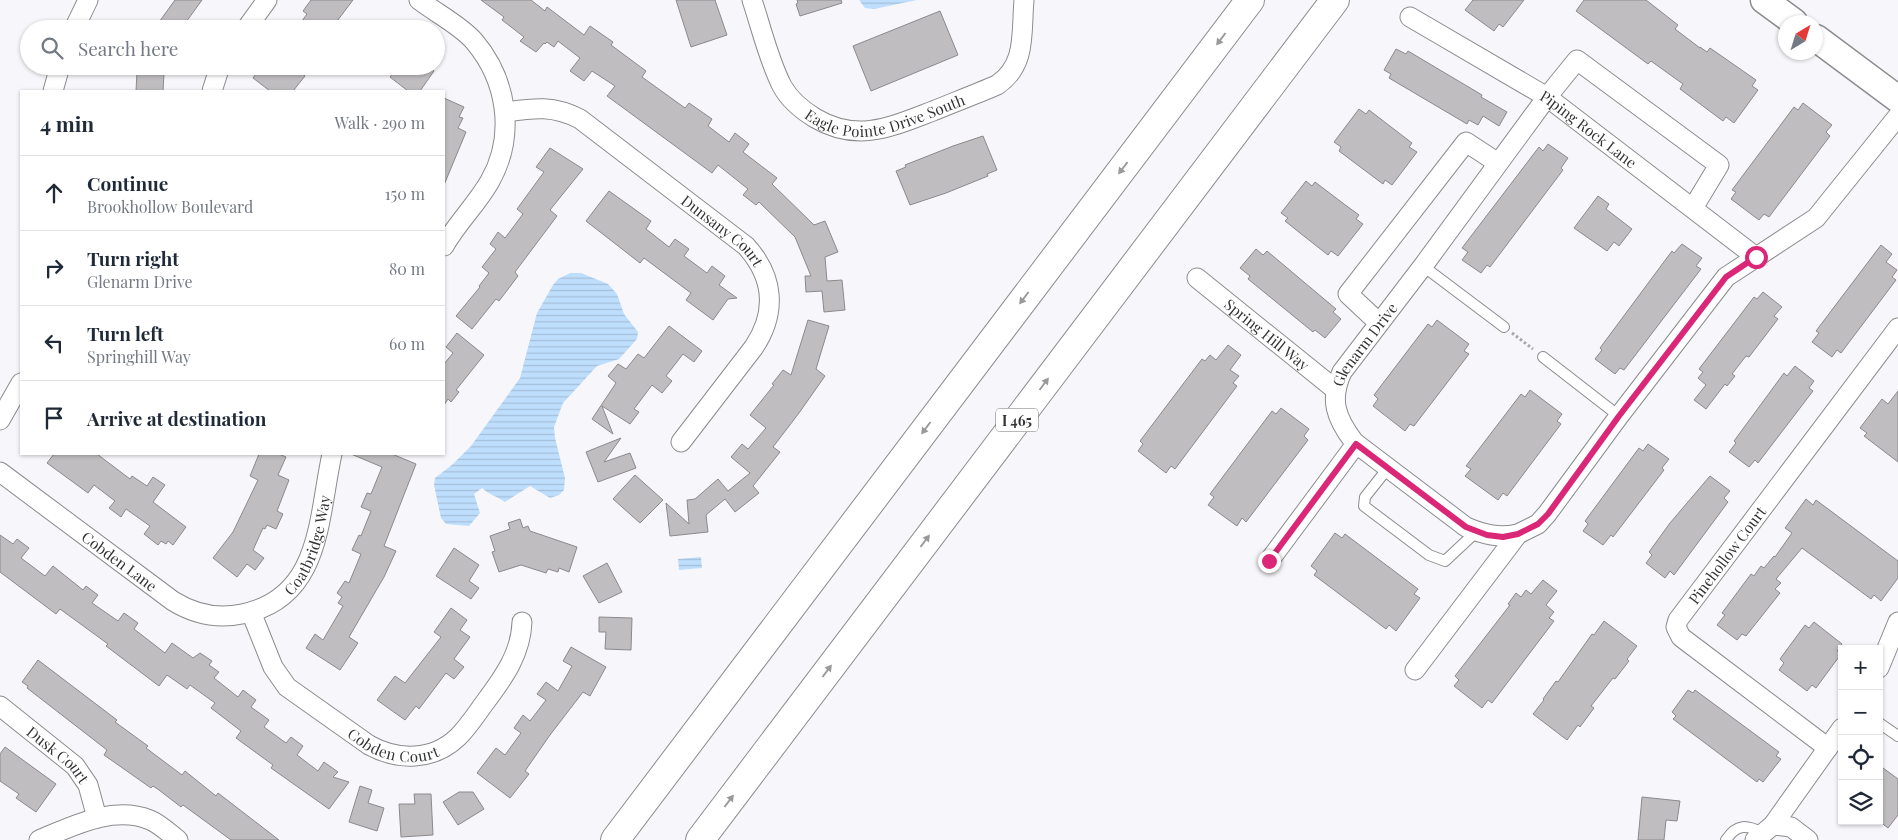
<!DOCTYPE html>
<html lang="en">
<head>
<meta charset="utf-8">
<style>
	:root { --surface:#fff; --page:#f6f6f7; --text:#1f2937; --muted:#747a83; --line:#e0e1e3 }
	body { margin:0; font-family:"Playfair Display",serif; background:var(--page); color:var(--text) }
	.controls { position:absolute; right:15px; bottom:15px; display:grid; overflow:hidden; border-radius:0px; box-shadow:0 1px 4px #0004 }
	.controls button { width:45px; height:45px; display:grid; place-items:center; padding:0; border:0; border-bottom:1px solid var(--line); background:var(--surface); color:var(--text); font:25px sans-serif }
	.compass { position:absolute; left:1778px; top:15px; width:45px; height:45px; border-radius:50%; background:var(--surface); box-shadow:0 1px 4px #0004; rotate:38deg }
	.stop { position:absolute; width:15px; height:15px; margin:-11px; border:4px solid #db2777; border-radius:50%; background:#fff }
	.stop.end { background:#db2777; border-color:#fff; box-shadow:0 1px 5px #0008 }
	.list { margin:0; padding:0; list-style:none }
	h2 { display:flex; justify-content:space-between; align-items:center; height:65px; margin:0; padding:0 20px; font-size:21px }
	h2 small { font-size:16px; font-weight:400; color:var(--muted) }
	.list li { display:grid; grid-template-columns:32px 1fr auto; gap:15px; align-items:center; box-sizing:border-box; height:75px; padding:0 20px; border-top:1px solid var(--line) }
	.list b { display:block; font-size:19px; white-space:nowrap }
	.list p { margin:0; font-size:16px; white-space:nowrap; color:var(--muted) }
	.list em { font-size:16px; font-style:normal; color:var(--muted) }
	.icon { flex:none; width:28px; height:28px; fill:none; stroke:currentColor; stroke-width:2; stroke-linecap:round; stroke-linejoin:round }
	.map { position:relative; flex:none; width:1898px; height:840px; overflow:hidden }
	.search { position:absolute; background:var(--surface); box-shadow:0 1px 4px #0004; left:20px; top:20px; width:425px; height:55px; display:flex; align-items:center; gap:12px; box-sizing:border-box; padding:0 18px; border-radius:28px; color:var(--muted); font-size:19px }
	.panel { position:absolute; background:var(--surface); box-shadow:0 1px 4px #0004; left:20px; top:90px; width:425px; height:365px; border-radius:0px }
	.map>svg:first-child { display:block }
</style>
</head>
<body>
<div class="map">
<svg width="1898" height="840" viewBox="0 0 1898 840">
	<defs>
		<pattern id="water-rules" width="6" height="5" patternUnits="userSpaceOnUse" patternTransform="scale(1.25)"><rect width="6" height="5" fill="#bedefd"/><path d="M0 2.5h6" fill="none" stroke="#a4bfd9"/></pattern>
	</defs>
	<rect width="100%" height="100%" fill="#f7f7fb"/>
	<g fill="url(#water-rules)">
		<path d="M859,0H917L874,9L865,8Z"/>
		<path d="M570,273H581L608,284L617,294L624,314L638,332L637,339L619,359L597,366L563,403L554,427L555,438L565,478L564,490L559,495L550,498L530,486L505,502C497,496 489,495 482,488L474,494L480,513L469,526L446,524L441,518L434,485L435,478L453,464L471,446L520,378L537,313L553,285L558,279Z"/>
		<path d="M701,557L702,568L679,570L678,559Z"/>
	</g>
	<g fill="#bfbdbf" stroke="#8c898c">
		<path d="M175,0H202L181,29H154Z"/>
		<path d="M311,0H353L331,29H296L307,14L303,11Z"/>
		<path d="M481,0H531L545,11L547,7L584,35L590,26L613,42L611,45L646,71L642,77L685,108L689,103L712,119L708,126L729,142L735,133L749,144L743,152L777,178L772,184L814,225L825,221L838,252L825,257L827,281L842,280L845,310L824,312L822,291L806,292L805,276H811L795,237L759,202L756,205L743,195L748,189L718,165L712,173L607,96L615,86L592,71L584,81L570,71L580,58L558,41L554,47L547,42L545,44L544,43L536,52L520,41L524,37L502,20L504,17Z"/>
		<path d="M676,0H715L727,35L691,47Z"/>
		<path d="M797,0H841L842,3L800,16L796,4L798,3Z"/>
		<path d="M1473,0H1524L1503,27L1499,24L1494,31L1465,10Z"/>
		<path d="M1584,0H1646L1678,25L1675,29L1700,48V47L1707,52L1710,48L1756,80L1752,86L1758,90L1734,123L1726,117L1723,121L1680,89L1683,84L1651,61L1648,64L1576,11Z"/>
		<path d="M940,11L958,55L871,91L853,46Z"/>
		<path d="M1396,49L1406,54L1408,51L1482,95L1481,97L1507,112L1499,126L1483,116L1478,125L1469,120L1467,124L1389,78L1391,74L1384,70Z"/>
		<path d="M261,66H291L305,76L293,91H270L253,78Z"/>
		<path d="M398,66H428L434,71L420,91H408L390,77Z"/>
		<path d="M137,72L164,73L163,91H136Z"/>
		<path d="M444,98L464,107L459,117L463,118L458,128L466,132L444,185Z"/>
		<path d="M1803,103L1832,125L1826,132L1830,136L1769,217L1764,214L1759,220L1731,199L1736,192L1732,190L1794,107L1798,110Z"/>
		<path d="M1359,109L1366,114L1369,110L1412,143L1409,147L1417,152L1392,185L1385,180L1383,184L1339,151L1341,147L1334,142Z"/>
		<path d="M983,136L997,170L987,174L988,176L946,193L910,205L896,171L906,167L905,165L953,146Z"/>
		<path d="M1548,144L1568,158L1561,168L1563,170L1490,267L1487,265L1481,273L1462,260L1468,252L1462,248L1539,147L1543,151Z"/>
		<path d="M550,148L583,169L550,210L557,216L515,272L518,276L499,301L496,299L472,329L456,316L480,287L479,286L489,273L482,267L496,249L490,244L498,232L505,238L523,214L517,209L544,172L536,167Z"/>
		<path d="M1306,181L1312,186L1315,182L1344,204L1359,215L1356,219L1363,224L1338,256L1331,251L1328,255L1300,233L1285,221L1288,218L1281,213Z"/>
		<path d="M609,191L651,221L646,229L669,247L675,239L689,249L684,256L707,273L712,266L725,276L719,285L737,298L728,299L713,320L686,300L691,293L644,258L640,263L586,221Z"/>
		<path d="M1598,196L1609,204L1606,209L1632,229L1619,246L1614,242L1607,251L1574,228Z"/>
		<path d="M1682,244L1702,258L1696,266L1701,269L1624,370L1620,368L1615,374L1595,359L1602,350L1600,348L1672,251L1674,253Z"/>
		<path d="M1881,245L1892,254L1886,262L1897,270L1892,277L1896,280L1841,353L1837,350L1832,357L1812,342L1819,333L1816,331Z"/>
		<path d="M1256,249L1263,255L1267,251L1336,309L1333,312L1341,319L1325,338L1315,330L1313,332L1248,279L1250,276L1240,268Z"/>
		<path d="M1763,292L1782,307L1774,316L1778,319L1749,357L1746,356L1732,374L1735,376L1727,386L1725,384L1706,409L1694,400L1706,385L1698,378L1703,372L1699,369L1754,297L1757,299Z"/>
		<path d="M808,320L829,326L816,369L825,376L799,413L773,447L780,452L753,486L759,493L735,512L725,499L706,515L708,532L670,536L666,503L689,524L687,500L695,499L718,479L728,491L750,473L731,457L742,444L748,449L766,428L750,415L774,385L772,384L783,370L791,375Z"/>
		<path d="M1437,320L1469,344L1464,351L1469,354L1414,426L1410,424L1405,431L1373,406L1378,399L1374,395L1428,324L1432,327Z"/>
		<path d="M669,326L702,351L694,362L683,354L666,376L672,381L662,393L652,385L634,409L639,412L630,424L602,406L613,434L592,419L616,383L608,376L618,364L626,369L638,354L644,358Z"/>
		<path d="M457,333L484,355L456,390L459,392L451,402L448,399L444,405V364L453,353L446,347Z"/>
		<path d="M1228,345L1241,355L1230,370L1239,376L1233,383L1237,386L1175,469L1171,466L1166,473L1138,451L1143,444L1140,441L1202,359L1205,361L1210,355L1216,360Z"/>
		<path d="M1795,366L1814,381L1809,388L1813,391L1758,463L1755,460L1749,467L1729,452L1736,443L1734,441L1784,373L1787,376Z"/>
		<path d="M1530,390L1562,414L1557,421L1561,424L1507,496L1503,493L1498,500L1465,476L1471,469L1466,466L1521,394L1525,397Z"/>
		<path d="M1898,391V462L1864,436L1867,433L1860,428L1882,399L1888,404Z"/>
		<path d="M1281,408L1309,429L1304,436L1308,440L1246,522L1242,518L1237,526L1208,505L1214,497L1210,494L1272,411L1276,414Z"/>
		<path d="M621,438L604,462L630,453L636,468L598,482L586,452Z"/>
		<path d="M1648,444L1669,459L1662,468L1664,470L1613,537L1611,535L1603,545L1583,531L1588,524L1585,521L1639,448L1643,451Z"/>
		<path d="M54,454H97L130,479L132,476L147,486L153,477L165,485L153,502L186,527L173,545L168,541L166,544L161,541L158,545L144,534L150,526L126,509L121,517L109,508L115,501L94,485L88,493L47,463Z"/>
		<path d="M259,454H279L286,457L278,475L289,480L277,511L283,514L276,529L267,525L265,529L263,528L253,550L264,558L255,570L247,564L237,577L213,558L233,532L258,480L250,476Z"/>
		<path d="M351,454H392L416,464L384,546L396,551L384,577L349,637L358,643L340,670L306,648L315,634L323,640L343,606L338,603L342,597L337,593L345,581L349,583L361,554L352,550L359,535L361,536L371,511L361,507L367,493L371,494L382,467Z"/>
		<path d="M635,475L663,500L640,523L613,499Z"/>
		<path d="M1710,476L1730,491L1724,498L1728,502L1674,575L1670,571L1665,578L1646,563L1652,555L1649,552L1670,523Z"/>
		<path d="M1806,499L1813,505L1816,500L1898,561V578L1881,601L1874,595L1871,599L1802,548L1776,579L1781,583L1775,589L1780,593L1746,636L1742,634L1737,640L1717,625L1725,615L1722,613L1751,574L1754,576L1761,566L1764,568L1774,556L1775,557L1792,533L1785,528Z"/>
		<path d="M520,519L523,528L528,526L530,531L577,547L569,572L559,568L558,572L548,569L546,573L521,565L499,572L492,552L495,551L490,536L510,529L508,523Z"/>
		<path d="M1335,533L1342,538L1345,534L1418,589L1414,594L1420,598L1396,631L1389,625L1386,629L1314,575L1317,571L1311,566Z"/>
		<path d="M0,535L13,544L17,539L29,548L21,558L45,576L53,566L83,590L86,586L98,595L92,603L118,621L124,613L138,623L134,629L165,653L172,643L193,658L200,653L212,661L209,665L219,672L214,678L238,697L243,690L256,700L251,707L269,720L264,727L286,743L291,737L303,746L297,755L318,771L324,762L338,772L333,777L349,782L329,809L271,768L273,765L236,738L241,731L211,708L215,703L190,685L187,689L167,675L159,686L106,646L108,644L60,609L56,614L0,572Z"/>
		<path d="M454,548L479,565L469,581L479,588L471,599L436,576Z"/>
		<path d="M607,563L622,592L599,603L583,576Z"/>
		<path d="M1543,580L1557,591L1546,605L1554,612L1549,618L1554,621L1492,703L1488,700L1482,708L1454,686L1459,680L1455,676L1510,605L1508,604L1516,593L1521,597L1526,590L1531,594Z"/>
		<path d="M451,608L467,620L460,630L470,637L454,659L464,667L454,679L446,673L419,709L416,706L405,720L377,700L395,676L405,683L441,637L434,632Z"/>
		<path d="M599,617L632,618L631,650L605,649L606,632H599Z"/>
		<path d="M1604,621L1637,646L1627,659L1629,661L1615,679L1613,678L1591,706L1594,708L1580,727L1578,725L1567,740L1533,714L1544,700L1543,699L1556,681L1558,682L1592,634L1594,635Z"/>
		<path d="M1814,622L1842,644L1837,651L1841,654L1816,688L1812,685L1807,691L1779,670L1784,663L1780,659L1805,625L1809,628Z"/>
		<path d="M571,647L606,667L590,696L583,692L550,735L525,771L529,774L510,798L477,773L496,748L505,755L521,733L514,728L523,715L530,721L546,700L537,694L546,682L558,691L572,666L563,661Z"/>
		<path d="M38,660L117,720L115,722L148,746L146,748L182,775L185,771L216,796L218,793L279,840H231L183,805L181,807L159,790L153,786L151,788L104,755L107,750L27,688L28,686L22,682Z"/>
		<path d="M1688,690L1693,693L1695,690L1779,752L1776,756L1781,759L1763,782L1759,779L1757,782L1673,719L1676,716L1672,712Z"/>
		<path d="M5,747L56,784L36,812L16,798L19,794L0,781V754Z"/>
		<path d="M1879,765L1898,779V815L1888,828L1879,821Z"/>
		<path d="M360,786L372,790L368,803L384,808L377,831L349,822Z"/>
		<path d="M459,792H473L484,809L458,825L443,802Z"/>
		<path d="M414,794H431L433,835L401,837L399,804H415Z"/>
		<path d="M1642,797L1680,801L1677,821L1666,820L1664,840H1638Z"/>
	</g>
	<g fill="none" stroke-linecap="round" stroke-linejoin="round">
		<defs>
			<g id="lane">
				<path d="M1423,266L1504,327"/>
				<path d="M1543,357L1619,416"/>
				<path d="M1388,468L1365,497L1364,506L1429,555L1445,561L1476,532"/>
				<path d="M1879,723L1898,736"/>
				<path d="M1726,840C1737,823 1747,825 1763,833"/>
			</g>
			<g id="street">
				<path d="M419,0C436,13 460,25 474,41C507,80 516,135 490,181C477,204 457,223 444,246"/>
				<path id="s1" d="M752,0C761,27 769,61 782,86C789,99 802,110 815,118C857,143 891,127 933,111C955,102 976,94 997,85C1027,65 1021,33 1024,0"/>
				<path id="s2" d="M1410,17L1547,97L1756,257"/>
				<path d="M74,29L88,0"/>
				<path d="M246,29L267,0"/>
				<path d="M53,91L60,66"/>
				<path d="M212,91L220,66"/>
				<path id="s3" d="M505,112C534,108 553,105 580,119L746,246C774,277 777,312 754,347L681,442"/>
				<path id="s4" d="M1197,278L1336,390"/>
				<path d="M1379,323L1348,294L1466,142L1498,163"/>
				<path d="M0,420L21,383"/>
				<path id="s5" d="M0,472L173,601C194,614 218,619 242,614C322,598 318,517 332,454"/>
				<path id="s6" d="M1518,534C1499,538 1485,535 1466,527L1354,442C1336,418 1329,400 1342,372L1423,266L1547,97L1577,60L1719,165L1693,208"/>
				<path d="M1269,561L1356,444"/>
				<path id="s7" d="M251,612L273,667L287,687L369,745C398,761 433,761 458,737C469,726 477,713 486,701C504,677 521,653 522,622"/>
				<path d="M1879,668L1898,622"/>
				<path d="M1415,670L1518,534L1538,524L1547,514L1619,416L1726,277L1816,218L1898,116"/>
				<path id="s8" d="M0,706L75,766L88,785L97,818"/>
				<path id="s9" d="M1828,748L1681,637L1676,627L1678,620L1898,328"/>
				<path d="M1773,825L1791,827L1808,840"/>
				<path d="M39,840C73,826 113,805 150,820C160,824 169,833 178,840"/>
				<path d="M1755,840L1773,825L1842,728"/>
			</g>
			<g id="secondary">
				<path d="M1764,0L1794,22"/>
				<path d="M1816,38L1898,99"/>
			</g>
			<g id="highway">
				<path d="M615,840L1250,0"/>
				<path d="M700,840L1335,0"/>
			</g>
		</defs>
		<use href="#lane" stroke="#8c8c8f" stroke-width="12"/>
		<use href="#street" stroke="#8c8c8f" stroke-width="21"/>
		<use href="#secondary" stroke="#8c8c8f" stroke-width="29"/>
		<use href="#highway" stroke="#8c8c8f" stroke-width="30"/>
		<path stroke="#a6a6a9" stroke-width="3" stroke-dasharray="2.5 2.5" stroke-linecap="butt" d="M1512,333L1533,349"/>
		<use href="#lane" stroke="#fff" stroke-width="10"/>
		<use href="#street" stroke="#fff" stroke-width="19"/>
		<use href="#secondary" stroke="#fff" stroke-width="26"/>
		<use href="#highway" stroke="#fff" stroke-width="28"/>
	</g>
	<defs><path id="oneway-solid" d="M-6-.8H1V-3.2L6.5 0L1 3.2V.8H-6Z" transform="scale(1.25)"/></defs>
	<g fill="#98999a">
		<use href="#oneway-solid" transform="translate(1221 39) rotate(127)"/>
		<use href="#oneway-solid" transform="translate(1123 168) rotate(127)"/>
		<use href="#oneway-solid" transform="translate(1024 298) rotate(127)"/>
		<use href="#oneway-solid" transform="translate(1044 384) rotate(-53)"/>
		<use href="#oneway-solid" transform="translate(926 428) rotate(127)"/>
		<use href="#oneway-solid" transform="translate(925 541) rotate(-53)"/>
		<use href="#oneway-solid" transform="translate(827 671) rotate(-53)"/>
		<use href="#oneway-solid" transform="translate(729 801) rotate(-53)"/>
	</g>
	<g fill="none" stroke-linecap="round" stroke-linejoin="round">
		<path stroke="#db2777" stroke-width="6" d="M1269,561L1356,444L1466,527L1487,535L1503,537L1518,534L1538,524L1548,514L1619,416L1726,277L1756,257"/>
	</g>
	<g text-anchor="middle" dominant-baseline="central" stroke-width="4" stroke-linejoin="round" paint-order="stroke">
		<rect fill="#fff" stroke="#707071" stroke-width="1" x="996" y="408.5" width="42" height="23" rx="4"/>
		<g font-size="14" font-weight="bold" fill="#323334">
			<text x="1017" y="420">I 465</text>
		</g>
		<g font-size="15" fill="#323334" stroke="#fff">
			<text stroke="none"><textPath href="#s1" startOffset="211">Eagle Pointe Drive South</textPath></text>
			<text stroke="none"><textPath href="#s2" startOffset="211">Piping Rock Lane</textPath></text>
			<text stroke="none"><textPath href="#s3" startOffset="258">Dunsany Court</textPath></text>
			<text stroke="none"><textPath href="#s4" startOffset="90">Spring Hill Way</textPath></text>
			<text stroke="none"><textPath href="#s6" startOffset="305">Glenarm Drive</textPath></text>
			<text stroke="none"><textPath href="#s5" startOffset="391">Coatbridge Way</textPath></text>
			<text stroke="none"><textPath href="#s9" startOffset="284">Pinehollow Court</textPath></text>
			<text stroke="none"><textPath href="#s5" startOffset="149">Cobden Lane</textPath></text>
			<text stroke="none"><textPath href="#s7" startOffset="208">Cobden Court</textPath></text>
			<text stroke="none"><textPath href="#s8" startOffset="76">Dusk Court</textPath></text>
		</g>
	</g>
</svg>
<div class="controls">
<button>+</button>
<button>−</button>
<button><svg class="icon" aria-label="locate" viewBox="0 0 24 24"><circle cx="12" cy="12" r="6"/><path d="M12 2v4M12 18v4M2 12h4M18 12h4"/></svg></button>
<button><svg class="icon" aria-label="layers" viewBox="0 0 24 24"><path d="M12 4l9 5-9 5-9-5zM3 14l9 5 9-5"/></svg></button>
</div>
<svg class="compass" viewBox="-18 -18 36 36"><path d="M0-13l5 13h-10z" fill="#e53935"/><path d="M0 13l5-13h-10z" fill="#747a83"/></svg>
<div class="stop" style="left:1756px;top:257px"></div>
<div class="stop end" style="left:1269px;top:561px"></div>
<div class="search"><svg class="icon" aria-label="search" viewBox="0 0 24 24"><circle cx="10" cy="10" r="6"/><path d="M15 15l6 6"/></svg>Search here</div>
<section class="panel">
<h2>4 min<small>Walk · 290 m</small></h2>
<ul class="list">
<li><svg class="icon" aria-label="ahead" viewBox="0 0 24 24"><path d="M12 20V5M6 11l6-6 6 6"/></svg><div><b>Continue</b><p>Brookhollow Boulevard</p></div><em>150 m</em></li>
<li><svg class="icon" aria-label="right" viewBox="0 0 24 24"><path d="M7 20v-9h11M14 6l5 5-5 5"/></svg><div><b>Turn right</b><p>Glenarm Drive</p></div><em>80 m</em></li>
<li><svg class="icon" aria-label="left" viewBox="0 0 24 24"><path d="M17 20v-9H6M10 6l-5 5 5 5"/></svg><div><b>Turn left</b><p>Springhill Way</p></div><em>60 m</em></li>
<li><svg class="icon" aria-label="arrive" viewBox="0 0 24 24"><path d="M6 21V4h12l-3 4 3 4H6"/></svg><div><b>Arrive at destination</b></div></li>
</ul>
</section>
</div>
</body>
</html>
